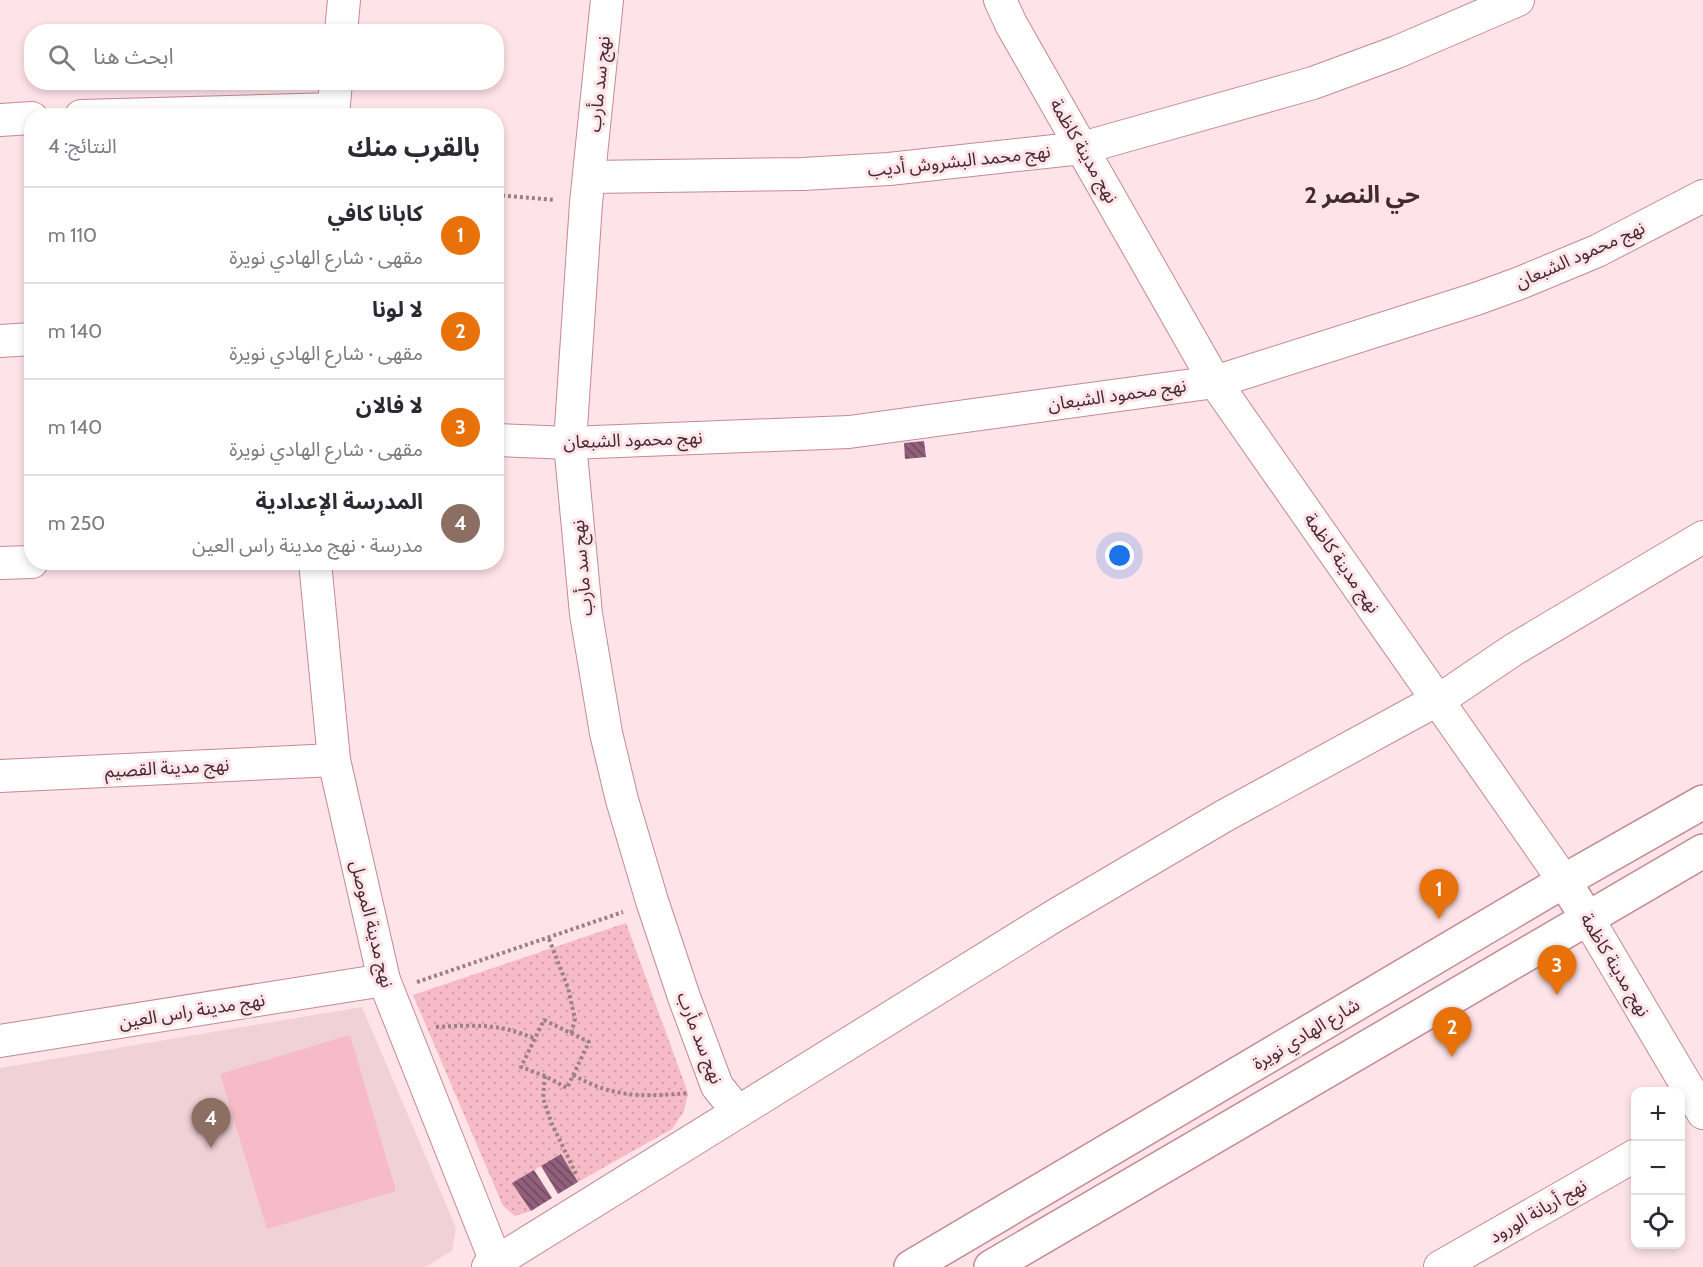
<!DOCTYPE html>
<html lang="ar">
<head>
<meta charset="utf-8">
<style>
	:root { --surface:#fff; --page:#f7f7f7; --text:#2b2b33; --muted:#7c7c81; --line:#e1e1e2; --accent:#111827 }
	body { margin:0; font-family:Cabin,"Noto Sans Arabic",sans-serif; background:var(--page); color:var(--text); direction:rtl }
	.controls { position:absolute; right:18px; bottom:18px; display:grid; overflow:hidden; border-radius:12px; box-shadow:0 3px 9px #0003 }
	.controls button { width:54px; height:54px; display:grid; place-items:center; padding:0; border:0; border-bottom:2px solid var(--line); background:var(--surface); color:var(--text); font:30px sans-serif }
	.you { position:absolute; left:1120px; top:556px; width:21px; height:21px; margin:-15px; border:4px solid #fff; border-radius:50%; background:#1a73e8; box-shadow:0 0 0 9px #1a73e833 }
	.badge { display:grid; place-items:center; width:39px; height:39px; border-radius:50%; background:var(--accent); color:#fff; font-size:20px; font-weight:700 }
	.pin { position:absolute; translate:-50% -50px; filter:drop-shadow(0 2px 3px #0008) }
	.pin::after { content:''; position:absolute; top:32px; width:21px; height:18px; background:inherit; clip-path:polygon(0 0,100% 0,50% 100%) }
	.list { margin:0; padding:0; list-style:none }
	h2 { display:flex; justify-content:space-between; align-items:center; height:78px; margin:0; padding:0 24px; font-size:26px }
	h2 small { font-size:20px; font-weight:400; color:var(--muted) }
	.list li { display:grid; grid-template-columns:39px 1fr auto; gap:18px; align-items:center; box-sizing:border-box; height:96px; padding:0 24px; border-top:2px solid var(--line) }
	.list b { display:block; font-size:22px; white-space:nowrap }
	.list p { margin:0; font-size:20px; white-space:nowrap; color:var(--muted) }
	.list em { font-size:20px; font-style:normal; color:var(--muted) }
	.icon { flex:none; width:33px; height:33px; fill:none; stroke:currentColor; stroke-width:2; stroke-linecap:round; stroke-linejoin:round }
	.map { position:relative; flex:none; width:1703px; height:1267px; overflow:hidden; direction:ltr }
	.search { position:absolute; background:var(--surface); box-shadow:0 3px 9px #0003; left:24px; top:24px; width:480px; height:66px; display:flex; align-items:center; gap:15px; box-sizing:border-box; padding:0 21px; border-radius:24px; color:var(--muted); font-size:22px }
	.panel { position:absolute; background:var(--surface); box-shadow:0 3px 9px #0003; left:24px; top:108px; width:480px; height:462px; border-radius:24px; direction:rtl }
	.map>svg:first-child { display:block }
</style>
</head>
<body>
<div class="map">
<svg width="1703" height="1267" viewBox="0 0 1703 1267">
	<defs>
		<pattern id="park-dots" width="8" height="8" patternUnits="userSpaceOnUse" patternTransform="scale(1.5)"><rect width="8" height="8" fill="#f6bbc7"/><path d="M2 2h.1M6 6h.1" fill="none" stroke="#d4a1ab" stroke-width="1.8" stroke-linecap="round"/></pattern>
		<pattern id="building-back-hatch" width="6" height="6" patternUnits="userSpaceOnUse" patternTransform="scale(1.5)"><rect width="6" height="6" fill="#915f7b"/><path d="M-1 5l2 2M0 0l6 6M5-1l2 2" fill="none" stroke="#724a60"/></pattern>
	</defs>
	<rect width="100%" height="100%" fill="#fee3e8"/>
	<path fill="#efd1d6" d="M362,1007L456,1228L452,1251L425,1267H0V1068Z"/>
	<path fill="url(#park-dots)" d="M626,923L688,1093L684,1111L672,1129L578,1182L561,1154L513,1183L531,1211L515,1216L503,1206L413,995Z"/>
	<path fill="#f6bbc7" d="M350,1035L396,1191L267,1229L220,1074Z"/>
	<g fill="url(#building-back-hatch)">
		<path d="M924,441L926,457L905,459L904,443Z"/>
		<path d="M561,1154L578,1182L558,1194L541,1166Z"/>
		<path d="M534,1170L552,1198L531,1211L512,1183Z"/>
	</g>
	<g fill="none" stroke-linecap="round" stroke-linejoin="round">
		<defs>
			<g id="minor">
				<path d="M607,0L586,203L570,443L586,614L606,733L622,800L652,901L684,997L717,1086L738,1112"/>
				<path d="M1000,0L1011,24L1215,382L1564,881"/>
				<path d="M341,32L344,0"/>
				<path d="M81,116L333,109"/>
				<path d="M333,116L336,82"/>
				<path d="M0,120L32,118"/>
				<path d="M590,177L803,174L889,169L1082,148L1313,83L1397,52L1518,0"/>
				<path d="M0,341L32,339"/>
				<path d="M496,440L570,443L849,432L1215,382L1476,299L1520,283L1597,251L1703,196"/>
				<path d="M315,562L334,760L384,980L498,1267"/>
				<path d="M0,563L32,562"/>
				<path d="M0,776L334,760"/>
				<path d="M1588,919L1703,1113"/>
				<path d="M0,1041L384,980"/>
				<path d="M488,1267L1054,916L1224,816L1448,694L1513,650L1703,537"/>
				<path d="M1440,1267L1636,1155"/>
			</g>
			<path id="tertiary" d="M1564,881L1588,919"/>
			<g id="secondary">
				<path d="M911,1267L1564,881L1703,802"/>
				<path d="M991,1267L1703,851"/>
			</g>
		</defs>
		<use href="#minor" stroke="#c58996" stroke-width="34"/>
		<use href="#tertiary" stroke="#c58996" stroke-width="36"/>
		<use href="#secondary" stroke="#c58996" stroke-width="36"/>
		<g stroke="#9b8186" stroke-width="4" stroke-dasharray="3 3" stroke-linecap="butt">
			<path d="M496,195L555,200"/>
			<path d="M549,939L568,988L575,1019L571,1034"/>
			<path d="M417,982L623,912"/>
			<path d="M544,1020L589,1042L567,1088L545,1076L521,1067Z"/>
			<path d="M436,1027C473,1025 500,1023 535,1039"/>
			<path d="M573,1075C614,1098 643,1097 688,1093"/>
			<path d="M545,1076L543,1098L551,1122L577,1176"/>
		</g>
		<use href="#minor" stroke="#fff" stroke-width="32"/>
		<use href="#tertiary" stroke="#fff" stroke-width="33"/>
		<use href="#secondary" stroke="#fff" stroke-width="33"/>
	</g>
	<g text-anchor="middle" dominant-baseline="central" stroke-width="6" stroke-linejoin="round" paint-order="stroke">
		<g font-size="18" fill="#432a30" stroke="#fee3e8">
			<text transform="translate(599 84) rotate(-84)">نهج سد مأرب</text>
			<text transform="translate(1084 151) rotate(60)">نهج مدينة كاظمة</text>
			<text transform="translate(959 161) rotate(-6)">نهج محمد البشروش أديب</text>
			<text transform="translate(1580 255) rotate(-24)">نهج محمود الشبعان</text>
			<text transform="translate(1117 395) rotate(-8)">نهج محمود الشبعان</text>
			<text transform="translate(633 440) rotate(-2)">نهج محمود الشبعان</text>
			<text transform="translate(1342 563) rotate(55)">نهج مدينة كاظمة</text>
			<text transform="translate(582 568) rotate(-95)">نهج سد مأرب</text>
			<text transform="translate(167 768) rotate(-3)">نهج مدينة القصيم</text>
			<text transform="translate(372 924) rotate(76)">نهج مدينة الموصل</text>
			<text transform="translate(1615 965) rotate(59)">نهج مدينة كاظمة</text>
			<text transform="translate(192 1011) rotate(-9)">نهج مدينة راس العين</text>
			<text transform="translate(1306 1034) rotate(-31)">شارع الهادي نويرة</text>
			<text transform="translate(700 1038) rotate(69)">نهج سد مأرب</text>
			<text transform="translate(1538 1211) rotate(-30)">نهج أريانة الورود</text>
		</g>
		<g font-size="24" font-weight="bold" fill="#432a30" stroke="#fee3e8">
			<text x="1362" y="194">حي النصر 2</text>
		</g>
	</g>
</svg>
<div class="controls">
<button>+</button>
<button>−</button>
<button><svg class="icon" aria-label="locate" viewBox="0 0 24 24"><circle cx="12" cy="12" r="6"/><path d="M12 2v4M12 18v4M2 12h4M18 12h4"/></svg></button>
</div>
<div class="you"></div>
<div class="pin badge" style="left:1439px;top:919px;background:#e8710a">1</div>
<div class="pin badge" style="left:1452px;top:1057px;background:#e8710a">2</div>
<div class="pin badge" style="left:1557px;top:995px;background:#e8710a">3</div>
<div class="pin badge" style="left:211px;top:1148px;background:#8d6e63">4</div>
<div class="search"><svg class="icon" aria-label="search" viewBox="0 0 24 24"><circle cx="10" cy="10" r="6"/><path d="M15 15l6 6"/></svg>ابحث هنا</div>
<section class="panel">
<h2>بالقرب منك<small>النتائج: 4</small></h2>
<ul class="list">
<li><span class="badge" style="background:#e8710a">1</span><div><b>كابانا كافي</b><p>مقهى · شارع الهادي نويرة</p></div><em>110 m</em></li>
<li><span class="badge" style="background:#e8710a">2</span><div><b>لا لونا</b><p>مقهى · شارع الهادي نويرة</p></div><em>140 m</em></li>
<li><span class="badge" style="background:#e8710a">3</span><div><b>لا فالان</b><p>مقهى · شارع الهادي نويرة</p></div><em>140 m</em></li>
<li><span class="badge" style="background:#8d6e63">4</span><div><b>المدرسة الإعدادية</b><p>مدرسة · نهج مدينة راس العين</p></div><em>250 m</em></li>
</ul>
</section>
</div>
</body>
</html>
